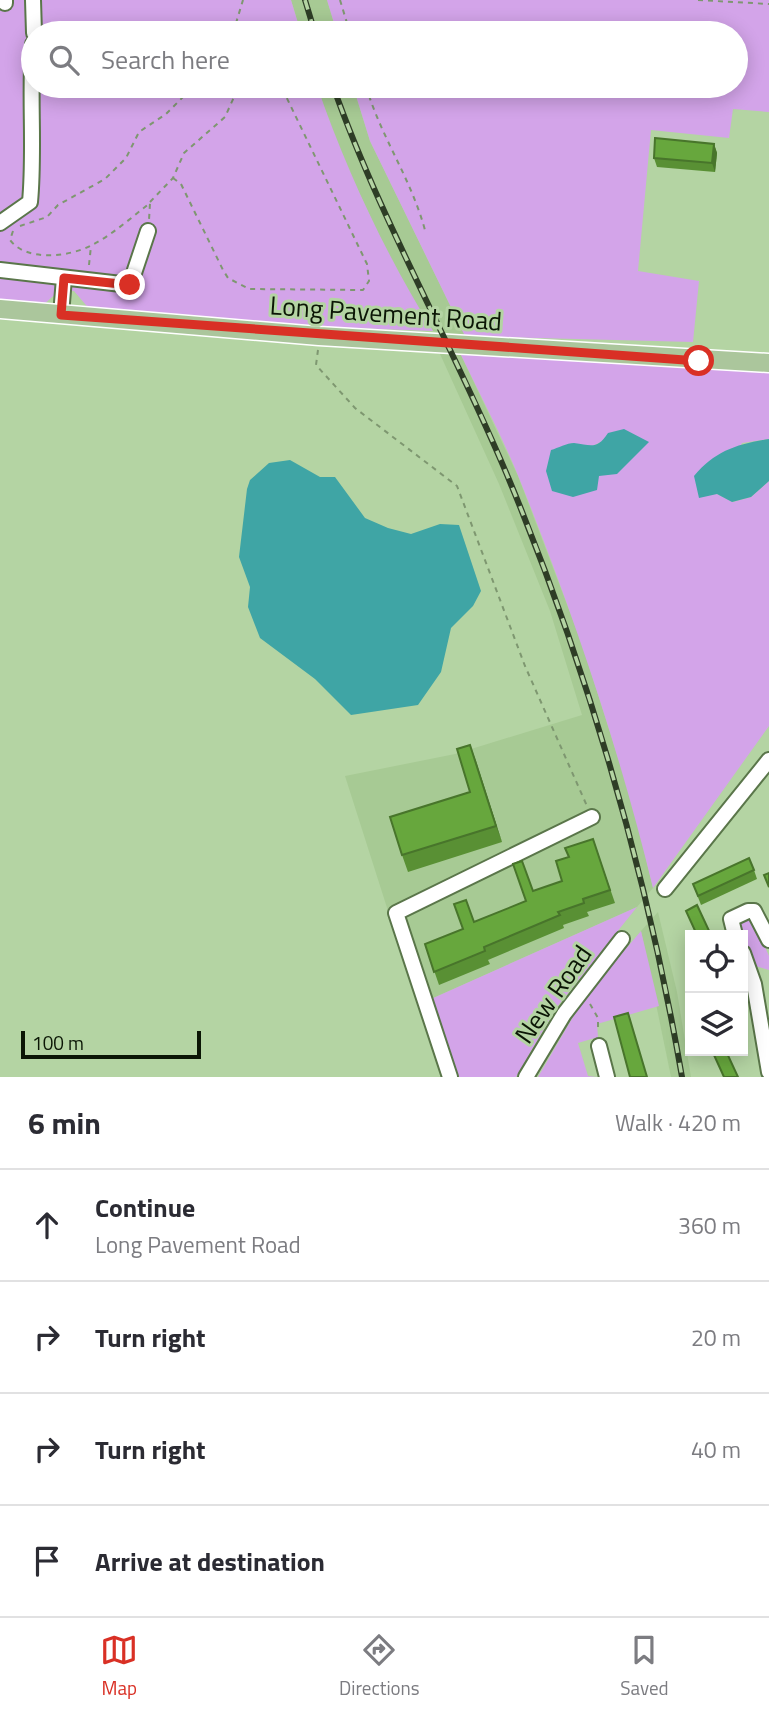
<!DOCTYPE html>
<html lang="en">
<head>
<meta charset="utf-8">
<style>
	:root { --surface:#fff; --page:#f7f7f7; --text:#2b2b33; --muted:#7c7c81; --line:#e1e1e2; --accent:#d93025 }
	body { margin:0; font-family:"Titillium Web",sans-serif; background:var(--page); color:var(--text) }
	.controls { position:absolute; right:21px; bottom:21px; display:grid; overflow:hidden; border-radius:0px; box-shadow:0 4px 18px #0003 }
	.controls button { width:63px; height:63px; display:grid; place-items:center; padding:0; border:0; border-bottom:2px solid var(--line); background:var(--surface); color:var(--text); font:35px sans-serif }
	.scale { position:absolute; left:21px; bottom:18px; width:180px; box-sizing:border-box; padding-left:7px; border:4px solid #0b1605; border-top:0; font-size:19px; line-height:24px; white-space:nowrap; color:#0b1605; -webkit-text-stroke:5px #b4d4a3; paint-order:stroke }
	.stop { position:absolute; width:21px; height:21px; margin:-16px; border:5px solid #d93025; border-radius:50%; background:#fff }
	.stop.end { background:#d93025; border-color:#fff; box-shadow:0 2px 7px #0008 }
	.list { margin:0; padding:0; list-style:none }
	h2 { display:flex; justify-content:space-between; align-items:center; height:91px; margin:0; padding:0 28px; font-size:30px }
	h2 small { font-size:23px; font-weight:400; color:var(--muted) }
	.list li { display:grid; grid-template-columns:46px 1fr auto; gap:21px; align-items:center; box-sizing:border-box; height:112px; padding:0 28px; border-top:2px solid var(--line) }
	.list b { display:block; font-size:26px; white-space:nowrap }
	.list p { margin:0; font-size:23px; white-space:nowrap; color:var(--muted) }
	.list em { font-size:23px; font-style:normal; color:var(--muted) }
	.icon { flex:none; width:38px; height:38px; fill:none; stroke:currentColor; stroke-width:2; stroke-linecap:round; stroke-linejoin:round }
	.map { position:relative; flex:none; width:769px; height:1077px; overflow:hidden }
	.search { position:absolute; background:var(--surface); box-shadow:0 4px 18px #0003; left:21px; right:21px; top:21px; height:77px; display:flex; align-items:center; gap:18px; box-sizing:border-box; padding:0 24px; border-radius:38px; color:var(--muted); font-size:26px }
	.sheet { height:539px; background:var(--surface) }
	nav { display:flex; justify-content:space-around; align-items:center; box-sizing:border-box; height:98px; border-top:2px solid var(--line); background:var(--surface); font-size:19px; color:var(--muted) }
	nav a { display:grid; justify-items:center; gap:4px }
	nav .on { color:var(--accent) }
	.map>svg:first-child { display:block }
</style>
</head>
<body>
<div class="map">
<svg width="769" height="1077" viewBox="0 0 769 1077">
	<rect width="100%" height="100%" fill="#b4d4a3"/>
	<g fill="#a7ca94">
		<path d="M291,0H327L337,33H301Z"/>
		<path d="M317,86H353L370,141L465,336L433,331L397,273L339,150Z"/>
		<path d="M460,353L518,476L582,644L633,805L653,888L637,907L431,999L459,1077H441L345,776L455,754L582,715L550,611L499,484L440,354Z"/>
		<path d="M658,912L677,992L691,1077H671L641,931Z"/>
	</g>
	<g fill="#d3a4e9" fill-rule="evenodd">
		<path d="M0,0H291L301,33H33V86H317C347,172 385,253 433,331L273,325L91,311L74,291L60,290L42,306L0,300Z"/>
		<path d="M327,0H769V112L733,109L729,138L651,130L638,271L699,281L693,342L465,336L370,141L353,86H736V33H337Z"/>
		<path d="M460,353L769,372V439L742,443L717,494L733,502L751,497L769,481V726L653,888C619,748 573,612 519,478C502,436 480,395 460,353ZM624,430L634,435L599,476L571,443L589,448Z"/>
		<path d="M637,907L556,1008L516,1077H459L431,999Z"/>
		<path d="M752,918L769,956V970L755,966L743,942V935H740L737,925Z"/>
		<path d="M641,931L659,1006L597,1024L598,1037L578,1043L588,1076L596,1077H538L584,998Z"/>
	</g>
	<g fill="#3fa5a5">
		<path d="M624,429L649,442L617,474L599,476L597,490L573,497L552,491L546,471L551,450C558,448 567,443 574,443C591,445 597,450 608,433Z"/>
		<path d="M769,439V481L751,497L732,502L717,494L699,498L694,476C715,451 737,444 769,439Z"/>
		<path d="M290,460L320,477H335L365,518L388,528L411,534L440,524L459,525L481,591L473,606L451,628L441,672L418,705L351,715L315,679L260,638L248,607L250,587L239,557L247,489L250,480L269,463Z"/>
	</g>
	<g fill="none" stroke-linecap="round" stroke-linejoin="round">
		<defs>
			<g id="minor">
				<path d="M33,0L34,33"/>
				<path d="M5,3V0"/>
				<path d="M0,223L30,202C35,149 29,97 33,44"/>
				<path d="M0,270L130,285L148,231"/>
				<path d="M61,315L64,278"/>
				<path d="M665,889L769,760"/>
				<path d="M735,935L731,919L748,911H754L769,940"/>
				<path d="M743,953L754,984L769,1072"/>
				<path d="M599,1046L607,1077"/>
				<path d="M450,1077L396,913L592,817"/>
				<path d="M526,1077L564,1014L622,939"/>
			</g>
			<path id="major" d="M0,309L319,336L769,363"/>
		</defs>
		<use href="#minor" stroke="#5a764a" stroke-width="18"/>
		<use href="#major" stroke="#fff" stroke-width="21"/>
		<g stroke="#7e9770" stroke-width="2" stroke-dasharray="5 5" stroke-linecap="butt">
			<path d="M340,0L350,33"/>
			<path d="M698,0L769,4"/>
			<path d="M233,33L243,0"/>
			<path d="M234,86L245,88L273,86"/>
			<path d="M366,86C381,138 412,179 426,234"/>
			<path d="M173,178L181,184L223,270L228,278L249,289L363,290L369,281L367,264L281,86"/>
			<path d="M150,202L173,178L184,153L225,117L239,86"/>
			<path d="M20,226L47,217L58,205L105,179L126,158L139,132L166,114L192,88L201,86"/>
			<path d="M13,231L10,240C26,262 70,257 92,245C112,235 132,217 150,203L149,220"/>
			<path d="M89,265L91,246"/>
			<path d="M318,350L316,365L355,408L457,486L525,666L587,806"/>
			<path d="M590,1004L598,1018V1031"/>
		</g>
		<use href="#minor" stroke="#fff" stroke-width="14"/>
		<use href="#major" stroke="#abc69c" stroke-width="18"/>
		<defs>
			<g id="rail">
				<path d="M305,0L315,33"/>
				<path d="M333,86C381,222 455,349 510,482C589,673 647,874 682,1077"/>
			</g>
		</defs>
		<use href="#rail" stroke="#2e3d26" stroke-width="6"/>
		<use href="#rail" stroke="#b4d4a3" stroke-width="3.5" stroke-dasharray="10" stroke-linecap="butt"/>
	</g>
	<g fill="#599034">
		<path d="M714,144L717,153L715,172L657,167L654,158Z"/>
		<path d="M470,745L502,842L408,872L402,855L470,792Z"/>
		<path d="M593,839L615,903L587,912L589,916L563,925L564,928L488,960L490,964L439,985L425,944L463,929L474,922L526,901L533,891L562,881L569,857Z"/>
		<path d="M754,870L757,879L701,905L693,884Z"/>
	</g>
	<g fill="#48752b">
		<path d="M714,144L717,153L715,172L712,163Z"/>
		<path d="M470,745L476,761L502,842L496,826Z"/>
	</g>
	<g fill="#67a73d" stroke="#48752b" stroke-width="2">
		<path d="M655,138L714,144L712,163L654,158Z"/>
		<path d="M470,745L496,826L402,855L390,817L470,792L457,749Z"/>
		<path d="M593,839L610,890L583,899L584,903L558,912L560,915L484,947L485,951L434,972L425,944L463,929L454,904L466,900L474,922L526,901L513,864L522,861L533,891L562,881L556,861L569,857L565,848Z"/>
		<path d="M749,858L754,870L698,896L693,884Z"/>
		<path d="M769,873V887L764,875Z"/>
		<path d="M697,905L711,935H697L686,911Z"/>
		<path d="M628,1013L647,1077H630L614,1017Z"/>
		<path d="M724,1051H726L738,1077H724L714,1055Z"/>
	</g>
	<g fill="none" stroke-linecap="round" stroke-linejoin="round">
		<path stroke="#d93025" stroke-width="9" d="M130,285L64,278L61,315L699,361"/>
	</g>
	<g text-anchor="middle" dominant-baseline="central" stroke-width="6" stroke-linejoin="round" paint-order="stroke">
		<g font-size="26" fill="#0b1605" stroke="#b4d4a3">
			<text transform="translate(386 313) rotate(4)">Long Pavement Road</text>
			<text transform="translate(553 994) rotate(-55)">New Road</text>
		</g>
	</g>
</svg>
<div class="controls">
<button><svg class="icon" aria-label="locate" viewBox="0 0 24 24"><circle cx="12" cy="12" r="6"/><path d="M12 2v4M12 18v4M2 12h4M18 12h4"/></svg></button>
<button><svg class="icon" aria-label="layers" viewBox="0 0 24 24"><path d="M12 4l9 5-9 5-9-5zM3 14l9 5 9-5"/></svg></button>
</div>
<div class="scale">100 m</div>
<div class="stop" style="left:699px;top:361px"></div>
<div class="stop end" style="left:130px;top:285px"></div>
<div class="search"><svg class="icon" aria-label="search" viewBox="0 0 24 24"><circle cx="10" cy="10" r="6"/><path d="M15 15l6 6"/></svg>Search here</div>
</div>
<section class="sheet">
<h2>6 min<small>Walk · 420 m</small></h2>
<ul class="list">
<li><svg class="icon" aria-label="ahead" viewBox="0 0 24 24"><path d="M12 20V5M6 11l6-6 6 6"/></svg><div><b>Continue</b><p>Long Pavement Road</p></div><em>360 m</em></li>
<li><svg class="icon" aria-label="right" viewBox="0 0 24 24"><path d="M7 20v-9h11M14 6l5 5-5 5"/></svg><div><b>Turn right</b></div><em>20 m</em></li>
<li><svg class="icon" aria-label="right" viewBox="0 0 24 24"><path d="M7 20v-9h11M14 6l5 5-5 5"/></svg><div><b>Turn right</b></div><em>40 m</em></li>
<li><svg class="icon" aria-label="arrive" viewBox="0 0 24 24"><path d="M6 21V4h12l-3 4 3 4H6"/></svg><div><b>Arrive at destination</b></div></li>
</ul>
</section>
<nav>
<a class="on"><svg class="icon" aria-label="map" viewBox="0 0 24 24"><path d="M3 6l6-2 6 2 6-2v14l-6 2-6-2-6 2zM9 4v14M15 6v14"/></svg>Map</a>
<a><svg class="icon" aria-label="directions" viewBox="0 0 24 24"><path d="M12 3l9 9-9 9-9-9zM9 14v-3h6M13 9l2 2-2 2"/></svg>Directions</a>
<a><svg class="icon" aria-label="saved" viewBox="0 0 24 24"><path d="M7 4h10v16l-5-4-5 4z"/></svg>Saved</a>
</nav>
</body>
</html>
